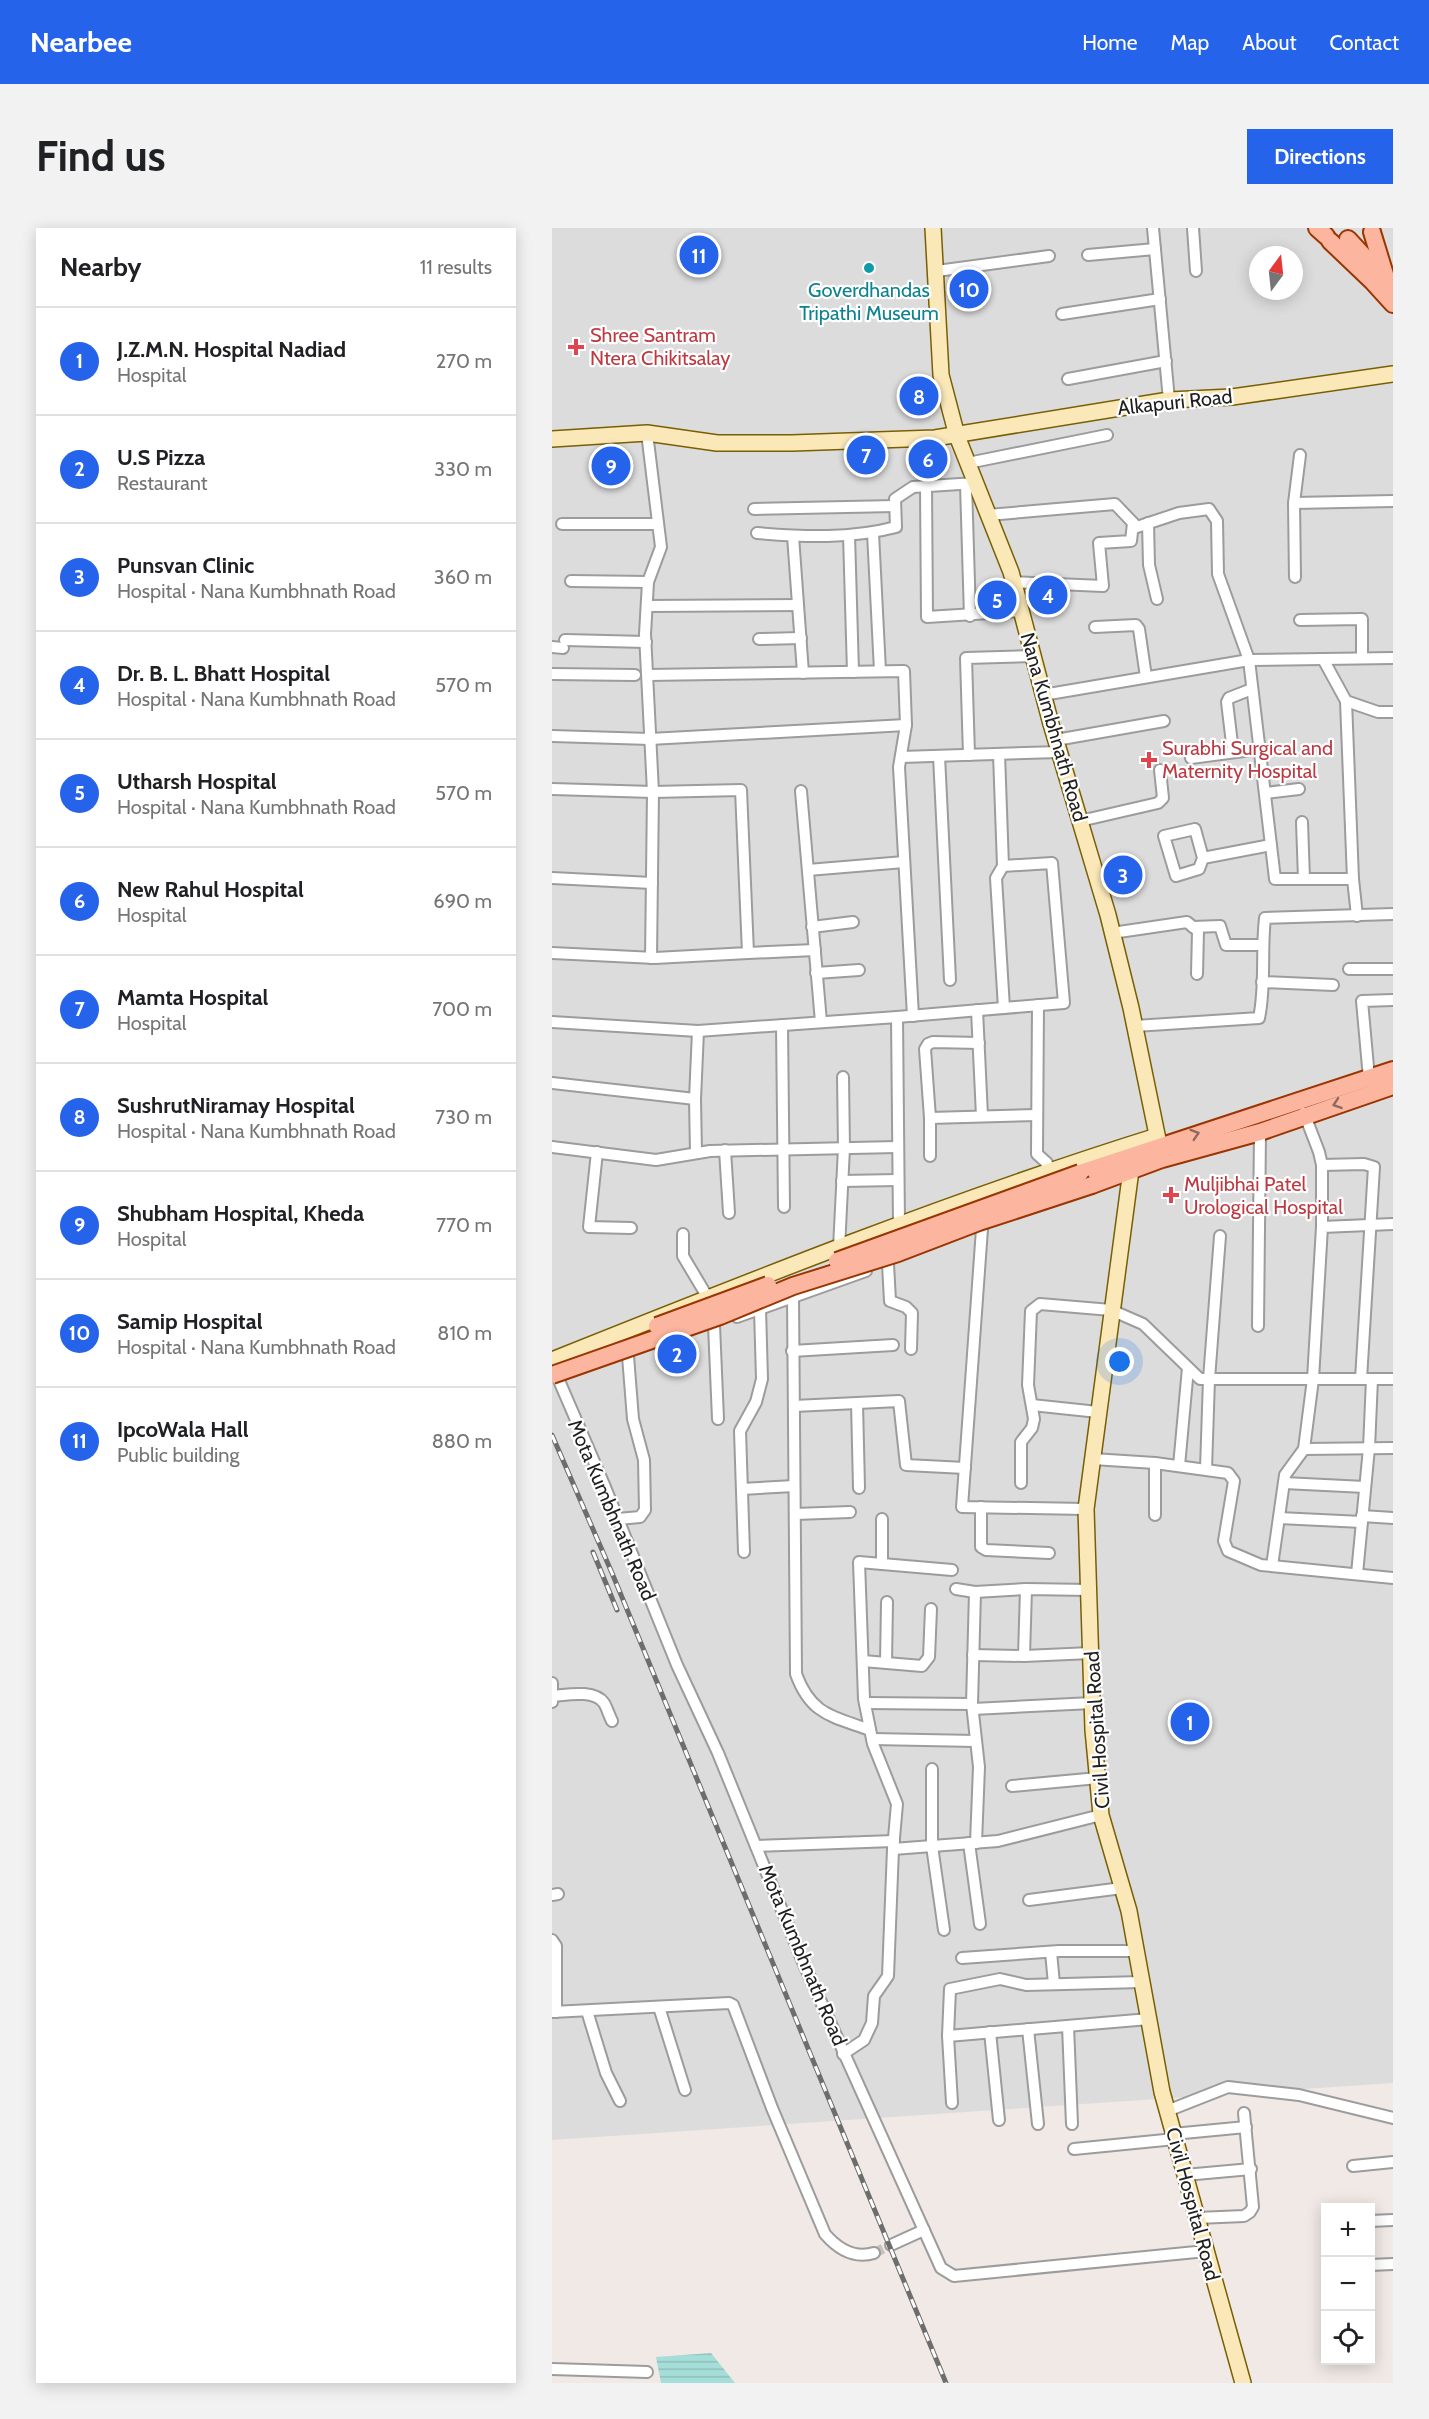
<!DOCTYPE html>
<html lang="en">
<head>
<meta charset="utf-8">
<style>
	:root { --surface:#fff; --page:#f2f2f2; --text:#202124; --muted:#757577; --line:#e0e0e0; --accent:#2563eb }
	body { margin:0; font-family:Cabin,sans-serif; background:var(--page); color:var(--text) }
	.controls { position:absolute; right:18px; bottom:18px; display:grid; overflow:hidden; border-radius:0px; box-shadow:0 3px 15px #0003 }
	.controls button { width:54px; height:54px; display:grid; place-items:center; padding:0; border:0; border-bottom:2px solid var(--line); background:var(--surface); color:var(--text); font:30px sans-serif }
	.compass { position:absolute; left:697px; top:18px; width:54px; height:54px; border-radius:50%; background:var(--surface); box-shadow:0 3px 15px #0003; rotate:15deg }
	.you { position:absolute; left:568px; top:1134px; width:21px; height:21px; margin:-15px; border:4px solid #fff; border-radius:50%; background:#1a73e8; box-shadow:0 0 0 9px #1a73e833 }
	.badge { display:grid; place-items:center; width:39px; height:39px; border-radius:50%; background:var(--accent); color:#fff; font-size:20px; font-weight:700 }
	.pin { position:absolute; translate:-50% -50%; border:3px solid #fff; box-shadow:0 2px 6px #0006 }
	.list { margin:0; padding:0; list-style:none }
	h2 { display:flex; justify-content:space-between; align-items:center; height:78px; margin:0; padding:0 24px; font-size:26px }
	h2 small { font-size:20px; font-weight:400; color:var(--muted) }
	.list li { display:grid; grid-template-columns:39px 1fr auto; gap:18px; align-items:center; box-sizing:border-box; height:108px; padding:0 24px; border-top:2px solid var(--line) }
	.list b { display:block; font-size:22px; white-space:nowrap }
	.list p { margin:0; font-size:20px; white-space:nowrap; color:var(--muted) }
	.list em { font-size:20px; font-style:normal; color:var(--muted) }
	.icon { flex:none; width:33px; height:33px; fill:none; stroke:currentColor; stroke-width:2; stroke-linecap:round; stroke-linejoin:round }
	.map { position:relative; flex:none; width:841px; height:2155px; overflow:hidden; border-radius:0px }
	header { display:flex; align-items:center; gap:36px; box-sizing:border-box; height:84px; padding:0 30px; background:var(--accent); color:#fff }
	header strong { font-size:28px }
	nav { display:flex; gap:33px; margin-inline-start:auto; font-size:21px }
	.intro { display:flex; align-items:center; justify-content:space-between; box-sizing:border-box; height:144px; padding:0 36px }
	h1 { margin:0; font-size:42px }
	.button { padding:15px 27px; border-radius:0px; background:var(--accent); color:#fff; font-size:21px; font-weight:700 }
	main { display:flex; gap:36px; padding:0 36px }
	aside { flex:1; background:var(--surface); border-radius:0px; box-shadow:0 3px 15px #0003 }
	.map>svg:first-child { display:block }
</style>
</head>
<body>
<header>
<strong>Nearbee</strong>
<nav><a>Home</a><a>Map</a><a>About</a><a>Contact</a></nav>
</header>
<div class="intro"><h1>Find us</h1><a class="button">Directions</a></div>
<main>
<aside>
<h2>Nearby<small>11 results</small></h2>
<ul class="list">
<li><span class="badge">1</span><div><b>J.Z.M.N. Hospital Nadiad</b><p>Hospital</p></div><em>270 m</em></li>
<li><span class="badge">2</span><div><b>U.S Pizza</b><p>Restaurant</p></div><em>330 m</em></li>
<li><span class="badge">3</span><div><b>Punsvan Clinic</b><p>Hospital · Nana Kumbhnath Road</p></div><em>360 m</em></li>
<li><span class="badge">4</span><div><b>Dr. B. L. Bhatt Hospital</b><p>Hospital · Nana Kumbhnath Road</p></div><em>570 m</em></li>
<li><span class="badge">5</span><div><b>Utharsh Hospital</b><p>Hospital · Nana Kumbhnath Road</p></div><em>570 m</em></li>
<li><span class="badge">6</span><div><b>New Rahul Hospital</b><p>Hospital</p></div><em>690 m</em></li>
<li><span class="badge">7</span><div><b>Mamta Hospital</b><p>Hospital</p></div><em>700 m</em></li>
<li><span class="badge">8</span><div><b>SushrutNiramay Hospital</b><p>Hospital · Nana Kumbhnath Road</p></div><em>730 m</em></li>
<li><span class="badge">9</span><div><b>Shubham Hospital, Kheda</b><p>Hospital</p></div><em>770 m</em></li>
<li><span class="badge">10</span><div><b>Samip Hospital</b><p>Hospital · Nana Kumbhnath Road</p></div><em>810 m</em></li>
<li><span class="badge">11</span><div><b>IpcoWala Hall</b><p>Public building</p></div><em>880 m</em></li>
</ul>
</aside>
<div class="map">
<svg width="841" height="2155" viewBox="0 0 841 2155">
	<defs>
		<pattern id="water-rules" width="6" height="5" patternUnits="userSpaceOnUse" patternTransform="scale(1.5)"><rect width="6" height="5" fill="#a5ded8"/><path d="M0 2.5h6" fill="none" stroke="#8ebeb9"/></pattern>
	</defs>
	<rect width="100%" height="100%" fill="#f0e9e5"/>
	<path fill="#dddcdc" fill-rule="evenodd" d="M0,0H841V1855L0,1912ZM706,27H742V63H706Z"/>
	<path fill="url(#water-rules)" d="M159,2125L183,2155H109L104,2129Z"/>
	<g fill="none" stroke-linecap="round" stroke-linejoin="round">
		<path stroke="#c6c1bd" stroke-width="10" stroke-dasharray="10 5" stroke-linecap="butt" d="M322,2025L339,2017"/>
		<defs>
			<g id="street">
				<path d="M601,0L617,172"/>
				<path d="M641,0L644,43"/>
				<path d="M536,27L603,21"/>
				<path d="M385,43L497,28"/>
				<path d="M510,86L608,71"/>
				<path d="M516,151L614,133"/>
				<path d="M95,205L109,319L96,354L93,406L101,564L99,730"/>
				<path d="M416,235L555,207"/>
				<path d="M414,256L418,388"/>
				<path d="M374,258L375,389L469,383"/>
				<path d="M742,275L841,273"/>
				<path d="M202,281L343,278"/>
				<path d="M436,287L563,276L585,299L627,285L657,281L665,293L666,346L697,432L723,651H801L794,473L771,431"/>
				<path d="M596,295L597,337L605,371"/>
				<path d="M10,296H106"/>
				<path d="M205,305C252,309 299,311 344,299L343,271L361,259L424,255"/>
				<path d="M321,305L328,443"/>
				<path d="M297,307L301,444"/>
				<path d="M241,308L251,445"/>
				<path d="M743,349L742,275L748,227"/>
				<path d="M19,353L96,354"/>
				<path d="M461,354L551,358L547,315L579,313L581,295"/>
				<path d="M95,378L246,377"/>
				<path d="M748,392L810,391V430"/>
				<path d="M543,399L584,397L587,401L594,449"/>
				<path d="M207,411L249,410"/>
				<path d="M13,412L94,414"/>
				<path d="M0,419L11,420"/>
				<path d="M0,446L83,447"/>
				<path d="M96,447L352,443L354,497L347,539L361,788"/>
				<path d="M491,467L697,432L841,430"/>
				<path d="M794,473L826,484H841"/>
				<path d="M0,508L98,511L354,497"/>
				<path d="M504,512L612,493"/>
				<path d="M681,524L675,474L677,470L700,461"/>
				<path d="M447,526L451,638L444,650L452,780"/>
				<path d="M417,527L414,430L481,428"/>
				<path d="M387,528L398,752"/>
				<path d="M349,529L507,524"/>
				<path d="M639,530L707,521"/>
				<path d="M0,561L101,564L189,562L196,725L103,730L0,725"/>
				<path d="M249,563L269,794"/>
				<path d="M713,565L747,561"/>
				<path d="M528,593L606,575L611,570L608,542"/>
				<path d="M750,594L752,651"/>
				<path d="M651,630L643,601L612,608L624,648L647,641L651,630L719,617"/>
				<path d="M256,642L352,634"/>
				<path d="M0,650L100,655"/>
				<path d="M801,651L805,688"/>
				<path d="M260,699L301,694"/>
				<path d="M641,699L668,698L674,717H710"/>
				<path d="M560,705L635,694L646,703L645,746"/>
				<path d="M196,725L263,722"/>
				<path d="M797,741H841"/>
				<path d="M264,745L307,742"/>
				<path d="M710,754L781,757"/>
				<path d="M486,777L485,926L495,935L494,943"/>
				<path d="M425,782L430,888"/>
				<path d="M345,789L347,997"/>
				<path d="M0,794L146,803L345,789L512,775L500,635L451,638"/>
				<path d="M230,797L232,979"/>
				<path d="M583,798L707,790C714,758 709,723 713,690L841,686"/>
				<path d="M817,850L810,773L841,772"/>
				<path d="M0,855L143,871"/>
				<path d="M752,885L767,924L770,937V999"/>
				<path d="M378,890L485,887"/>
				<path d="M0,919L104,932L158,923L345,919"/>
				<path d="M173,922L177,985"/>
				<path d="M45,924L37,999L79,1000"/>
				<path d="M144,925L143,871L146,803"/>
				<path d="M378,928V890L373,821L376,816L381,814L427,815"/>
				<path d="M770,937L812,936L822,939L809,1151"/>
				<path d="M290,953L346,952"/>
				<path d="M430,1001L410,1279L534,1281"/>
				<path d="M131,1006V1028L156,1070"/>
				<path d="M287,1020L292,920L291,849"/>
				<path d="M336,1036L338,1073L354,1079L360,1085L359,1121"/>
				<path d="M241,1068L244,1446C259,1487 280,1488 318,1502"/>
				<path d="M185,1089L314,1043"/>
				<path d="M162,1097L166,1191"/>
				<path d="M706,1098L708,904"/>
				<path d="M240,1123L341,1117"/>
				<path d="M2,1141L53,1259L125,1437L166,1525L251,1734L389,2040L402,2048L654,2023"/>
				<path d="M305,1175L307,1260"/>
				<path d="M480,1177L546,1184"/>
				<path d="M242,1178L347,1173L354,1237L413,1240"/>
				<path d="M752,1221L841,1220"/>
				<path d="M541,1231L603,1235L676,1245L682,1253L672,1313L676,1323L709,1337L841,1350"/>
				<path d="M627,1238L636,1140"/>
				<path d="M654,1241L657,1151L668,1008"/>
				<path d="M469,1255V1214L480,1200L482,1191L476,1157L479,1083L488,1076L559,1082L591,1096L648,1151H841"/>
				<path d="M732,1255L813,1259"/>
				<path d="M190,1261L242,1258"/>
				<path d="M429,1279V1319L434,1322L497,1325"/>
				<path d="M243,1286L298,1284"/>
				<path d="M603,1287V1235"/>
				<path d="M810,1288L841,1290"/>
				<path d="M727,1290L810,1294"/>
				<path d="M66,1291L88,1289L93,1282L92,1232L81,1191L76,1128"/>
				<path d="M192,1324L188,1203L204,1174L210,1151L208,1081"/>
				<path d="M330,1336V1291"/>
				<path d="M720,1338L733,1247L752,1221L761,1151L770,999L841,996"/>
				<path d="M805,1346L817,1220L820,1151"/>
				<path d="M404,1361L423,1364L474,1361L538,1362"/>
				<path d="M423,1364L420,1476L427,1539L424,1615"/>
				<path d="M421,1427L472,1428L539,1425"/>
				<path d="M472,1428L474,1361"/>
				<path d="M311,1433L370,1438L377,1429L379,1381"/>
				<path d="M334,1435L335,1374"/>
				<path d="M0,1455V1474"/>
				<path d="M0,1468C14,1467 42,1461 52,1475C55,1480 57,1487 60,1493"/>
				<path d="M313,1475L420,1476"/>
				<path d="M421,1481L540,1475"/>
				<path d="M320,1511L424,1513"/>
				<path d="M380,1541V1618L392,1702"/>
				<path d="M460,1558L546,1550"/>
				<path d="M417,1615L428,1696"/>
				<path d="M204,1618L342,1613"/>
				<path d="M341,1621L446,1613L549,1587"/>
				<path d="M0,1667L6,1666"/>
				<path d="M477,1672L570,1660"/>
				<path d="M0,1712L4,1718V1784"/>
				<path d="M499,1724L502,1756"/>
				<path d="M410,1730L507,1723H585"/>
				<path d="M107,1779L133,1862"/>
				<path d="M35,1783L54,1845L68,1873"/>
				<path d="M0,1784L177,1775L181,1777L220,1880L273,2006C286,2021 302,2031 322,2025"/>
				<path d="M516,1798L520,1896"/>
				<path d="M476,1801L486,1896"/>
				<path d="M438,1804L447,1892"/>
				<path d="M396,1808L597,1791"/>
				<path d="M291,1826L312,1812L320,1795L322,1768L336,1748L341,1621L345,1576L321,1516L312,1471L307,1334L400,1342"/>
				<path d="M400,1875L396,1808L398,1761L448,1751L474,1757L590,1754"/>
				<path d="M615,1883L676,1859L747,1867L841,1890"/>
				<path d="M621,1906L694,1899"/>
				<path d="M522,1921L623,1911"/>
				<path d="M801,1938L841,1934"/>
				<path d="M633,1947L699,1941"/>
				<path d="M645,1990L692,1988L698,1984L701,1979L692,1885"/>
				<path d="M818,1993L841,1992"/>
				<path d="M339,2017L372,2002"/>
				<path d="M818,2037L841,2036"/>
				<path d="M0,2141L95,2144"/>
			</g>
			<g id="secondary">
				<path d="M381,0L389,147L405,208L459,344L499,496L556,687L579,780L610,931"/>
				<path d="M0,211L95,205L165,215H240L383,210L617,172L680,169L841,146"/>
				<path d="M579,942L534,1281L541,1502L549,1587L577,1683L610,1864L691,2155"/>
				<path d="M0,1132C200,1052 400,972 605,908"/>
			</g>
			<g id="primary">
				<path d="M765,0L774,8"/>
				<path d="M820,4L835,53L841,59"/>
				<path d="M796,11L832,50"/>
				<path d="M778,13L821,54L841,76"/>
				<path d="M528,945L841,842"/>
				<path d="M540,957L610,931L708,904L841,858"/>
			</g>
		</defs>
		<use href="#street" stroke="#9c9c9c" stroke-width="14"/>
		<use href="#secondary" stroke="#785f04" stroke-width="18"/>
		<use href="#primary" stroke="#9a3500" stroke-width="20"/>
		<use href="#street" stroke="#fff" stroke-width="10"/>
		<use href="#secondary" stroke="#fae8b9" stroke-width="15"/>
		<use href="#primary" stroke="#fcb59e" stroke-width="16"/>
		<defs>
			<g id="rail">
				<path d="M0,1207L60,1345L394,2155"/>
				<path d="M41,1324L65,1382"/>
			</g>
		</defs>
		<use href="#rail" stroke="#6d6d6d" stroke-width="5"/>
		<use href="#rail" stroke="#fff" stroke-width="3" stroke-dasharray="9" stroke-linecap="butt"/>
		<defs>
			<g id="primary-bridge">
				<path d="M285,1033L528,945"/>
				<path d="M105,1098L216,1057"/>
				<path d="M0,1147L168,1088L241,1058L346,1025L427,994L540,957"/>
			</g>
		</defs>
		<use href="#primary-bridge" stroke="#9a3500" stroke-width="20" stroke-linecap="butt"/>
		<use href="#primary-bridge" stroke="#fcb59e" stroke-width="16"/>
	</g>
	<defs><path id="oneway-chevron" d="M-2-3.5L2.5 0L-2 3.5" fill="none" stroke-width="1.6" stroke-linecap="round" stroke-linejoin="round" transform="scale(1.5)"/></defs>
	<g stroke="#8e6a5e">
		<use href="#oneway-chevron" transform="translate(785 876) rotate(161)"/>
		<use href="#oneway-chevron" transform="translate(643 906) rotate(-18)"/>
	</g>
	<circle fill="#0f9aa8" stroke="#fff" stroke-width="2" cx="317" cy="40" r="6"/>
	<g fill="#e0444e" stroke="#fff" stroke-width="2">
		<path d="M21 110h6v6h6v6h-6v6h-6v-6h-6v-6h6z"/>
		<path d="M594 523h6v6h6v6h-6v6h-6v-6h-6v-6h6z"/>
		<path d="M616 958h6v6h6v6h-6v6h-6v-6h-6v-6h6z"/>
	</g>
	<g text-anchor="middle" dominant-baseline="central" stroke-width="4.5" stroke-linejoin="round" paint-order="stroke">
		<g font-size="20" fill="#0d838f" stroke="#fff">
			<text x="317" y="62">Goverdhandas<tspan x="317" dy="23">Tripathi Museum</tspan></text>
		</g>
		<g font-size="20" fill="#be3a42" stroke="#fff" text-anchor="start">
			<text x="38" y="107">Shree Santram<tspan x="38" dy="23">Ntera Chikitsalay</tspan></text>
			<text x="610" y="520">Surabhi Surgical and<tspan x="610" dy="23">Maternity Hospital</tspan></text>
			<text x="632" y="956">Muljibhai Patel<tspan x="632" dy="23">Urological Hospital</tspan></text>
		</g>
		<g font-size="20" fill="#1f1f1f" stroke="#fff">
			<text transform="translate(623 174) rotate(-6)">Alkapuri Road</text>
			<text transform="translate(502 499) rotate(74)">Nana Kumbhnath Road</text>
			<text transform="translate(60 1282) rotate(67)">Mota Kumbhnath Road</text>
			<text transform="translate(545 1502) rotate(-94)">Civil Hospital Road</text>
			<text transform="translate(251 1727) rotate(67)">Mota Kumbhnath Road</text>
			<text transform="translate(641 1976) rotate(75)">Civil Hospital Road</text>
		</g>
	</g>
</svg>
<div class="controls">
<button>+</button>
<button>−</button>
<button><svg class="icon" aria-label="locate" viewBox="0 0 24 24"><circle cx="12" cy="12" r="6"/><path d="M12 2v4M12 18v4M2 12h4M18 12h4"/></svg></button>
</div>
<svg class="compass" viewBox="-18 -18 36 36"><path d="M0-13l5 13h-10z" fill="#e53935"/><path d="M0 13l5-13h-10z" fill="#757577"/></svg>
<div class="you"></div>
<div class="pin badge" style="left:638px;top:1494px">1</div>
<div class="pin badge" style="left:125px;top:1126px">2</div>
<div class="pin badge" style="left:571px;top:647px">3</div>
<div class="pin badge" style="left:496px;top:367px">4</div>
<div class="pin badge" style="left:445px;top:372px">5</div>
<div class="pin badge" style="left:376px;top:231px">6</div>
<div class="pin badge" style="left:314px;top:227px">7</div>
<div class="pin badge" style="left:367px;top:168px">8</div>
<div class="pin badge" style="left:59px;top:238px">9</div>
<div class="pin badge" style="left:417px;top:61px">10</div>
<div class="pin badge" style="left:147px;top:27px">11</div>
</div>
</main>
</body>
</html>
